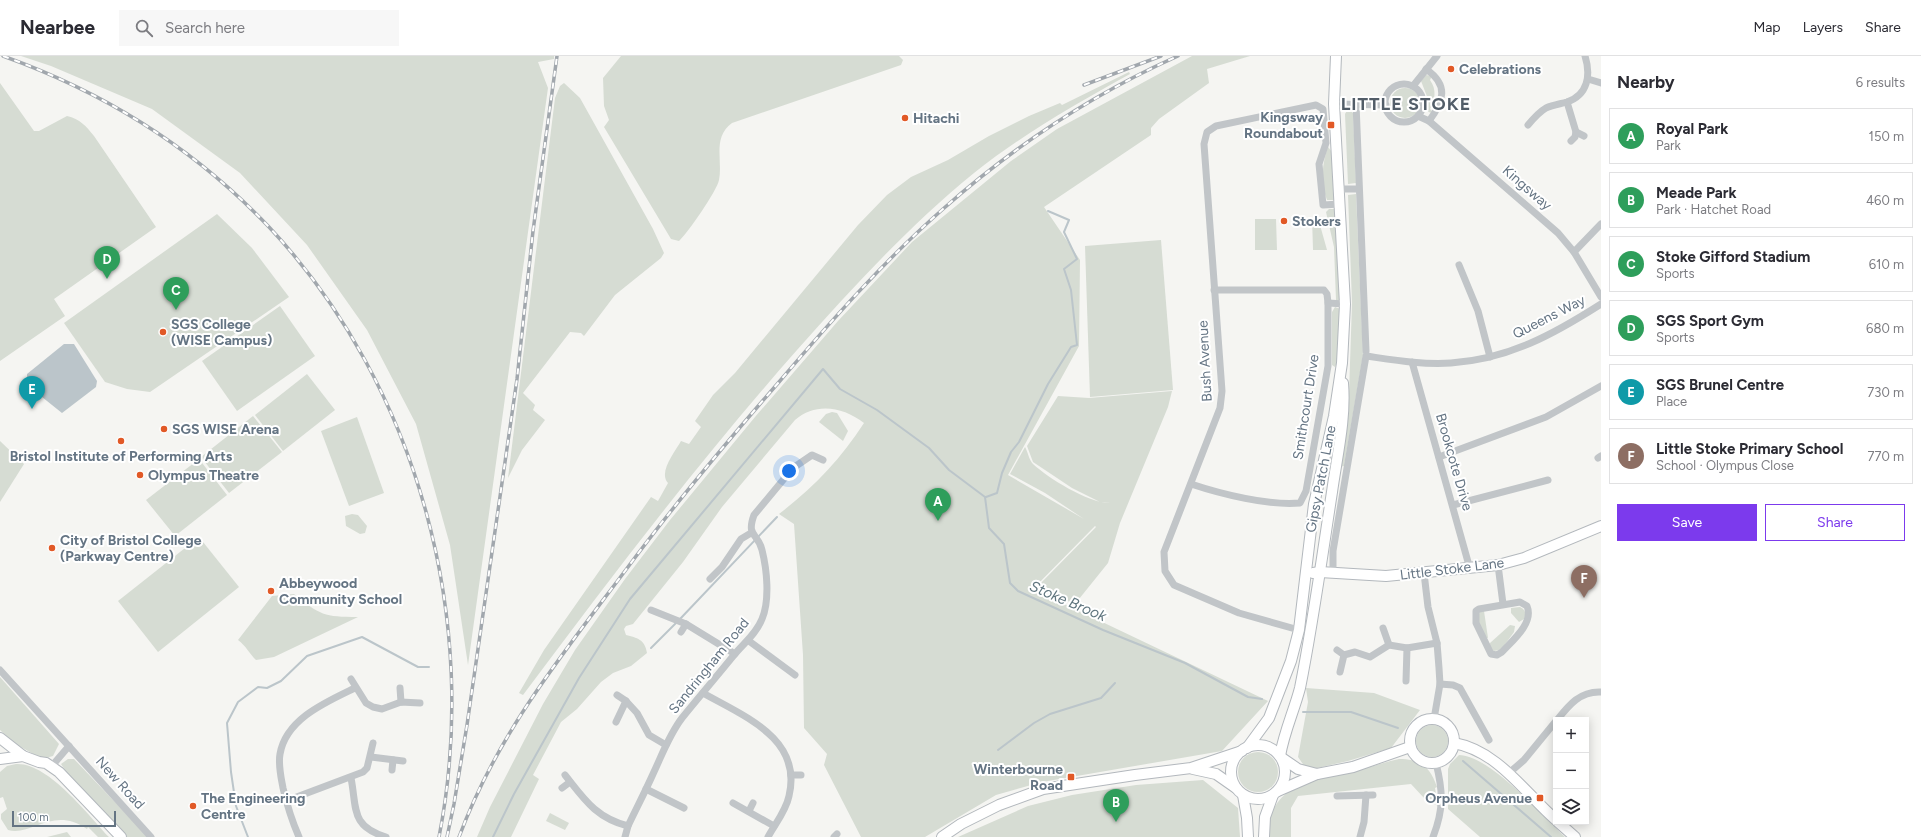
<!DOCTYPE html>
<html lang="en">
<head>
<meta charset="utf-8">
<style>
	:root { --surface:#fff; --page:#f7f7f7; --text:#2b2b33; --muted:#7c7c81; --line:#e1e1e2; --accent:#7c3aed }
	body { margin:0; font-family:Figtree,sans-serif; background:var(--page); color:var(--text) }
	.controls { position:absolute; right:12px; bottom:12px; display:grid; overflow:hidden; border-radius:0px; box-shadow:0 2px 10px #0003 }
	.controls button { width:36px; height:36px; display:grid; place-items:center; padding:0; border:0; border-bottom:1px solid var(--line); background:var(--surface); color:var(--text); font:20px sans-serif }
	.scale { position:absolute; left:12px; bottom:10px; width:104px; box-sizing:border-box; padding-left:4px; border:2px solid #647483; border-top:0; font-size:11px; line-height:14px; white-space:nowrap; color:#647483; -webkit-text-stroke:3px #fff; paint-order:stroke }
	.you { position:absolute; left:789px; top:415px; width:14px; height:14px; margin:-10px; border:3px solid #fff; border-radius:50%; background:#1a73e8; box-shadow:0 0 0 6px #1a73e833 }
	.badge { display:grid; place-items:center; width:26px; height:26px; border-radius:50%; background:var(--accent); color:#fff; font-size:13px; font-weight:700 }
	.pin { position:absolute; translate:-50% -33px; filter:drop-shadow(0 1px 2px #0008) }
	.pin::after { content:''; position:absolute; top:21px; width:14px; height:12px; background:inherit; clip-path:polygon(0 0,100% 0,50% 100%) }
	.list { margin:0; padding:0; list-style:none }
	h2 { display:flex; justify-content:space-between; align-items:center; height:52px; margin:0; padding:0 16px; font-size:17px }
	h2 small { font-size:13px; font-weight:400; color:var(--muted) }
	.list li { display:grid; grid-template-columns:26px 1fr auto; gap:12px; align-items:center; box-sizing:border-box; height:56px; margin:0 8px 8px; padding:0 8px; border:1px solid var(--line); border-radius:0px }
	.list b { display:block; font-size:15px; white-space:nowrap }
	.list p { margin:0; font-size:13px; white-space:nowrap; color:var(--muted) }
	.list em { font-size:13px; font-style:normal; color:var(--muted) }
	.actions { display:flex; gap:8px; padding:12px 16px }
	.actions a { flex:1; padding:9px 0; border:1px solid var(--accent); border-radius:0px; text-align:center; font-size:14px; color:var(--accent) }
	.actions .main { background:var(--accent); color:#fff }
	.icon { flex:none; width:22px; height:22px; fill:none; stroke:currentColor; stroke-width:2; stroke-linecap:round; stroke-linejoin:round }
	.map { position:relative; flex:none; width:1601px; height:781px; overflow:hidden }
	header { display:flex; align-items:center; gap:24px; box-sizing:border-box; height:56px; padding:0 20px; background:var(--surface); border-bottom:1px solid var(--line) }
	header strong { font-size:19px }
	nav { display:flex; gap:22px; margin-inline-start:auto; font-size:14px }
	.search { width:280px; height:36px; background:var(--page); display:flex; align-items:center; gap:10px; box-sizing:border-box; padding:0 14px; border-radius:0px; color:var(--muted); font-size:15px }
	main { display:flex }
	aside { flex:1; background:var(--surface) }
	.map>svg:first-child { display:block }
</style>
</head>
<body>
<header>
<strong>Nearbee</strong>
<div class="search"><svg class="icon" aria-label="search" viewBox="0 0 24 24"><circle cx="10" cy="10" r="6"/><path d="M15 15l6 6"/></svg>Search here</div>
<nav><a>Map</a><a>Layers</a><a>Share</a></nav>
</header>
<main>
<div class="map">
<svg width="1601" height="781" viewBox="0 0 1601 781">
	<rect width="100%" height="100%" fill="#f5f5f2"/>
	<g fill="#d6dcd3">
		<path d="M21,0H554V3L538,6L548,32L468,609L450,489L416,368L367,274L307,189L240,117L152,53L51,10Z"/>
		<path d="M621,0H899L903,4L901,9L732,67C712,82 723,104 719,124C717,135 687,178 679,185L671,183L604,71L609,64L604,50L603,22Z"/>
		<path d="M1192,0H1250L1207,13L1209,27L1159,63L1151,72V79L1044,151L1080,204L1079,290L1008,419L1084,463L1045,437L1010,418L1025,391C1028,396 1029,404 1033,408C1048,422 1090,448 1110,447L1100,446L1072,432L1033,406L1027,390L1058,340L1089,342L1172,335L1168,351L1120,467L1108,507L1075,548L1036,532L1096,471L1095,470L1033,533L1268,645L1222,695L1042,726L996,739L925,781H861L824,709L827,698L804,672L803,599L794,468L779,458C814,431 840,404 864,367C843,351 816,346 795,364L722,451L683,506L633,568L626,570L624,573L626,579C637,582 645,583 647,597L631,610L613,617L601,626L577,653L561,666L533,719L539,723L511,781H477L490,751L543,648L575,594L625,523L670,464L755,361L838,265L912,186L1011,105L1057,73Z"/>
		<path d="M1129,16L1130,18C1076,48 1023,78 974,117C909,170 853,231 797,294C700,404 611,521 523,639L519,637L544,594L651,441L658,445L668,427C658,416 675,396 681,385L689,388L701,371L695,365L713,339L735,317L858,169L887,139L911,121L948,104L989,80L1029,60L1060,47L1062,49Z"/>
		<path d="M1426,19L1432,20L1430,24C1437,34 1435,43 1430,53L1433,56L1431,57L1427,55L1428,43L1421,25Z"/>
		<path d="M0,27L34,75H39L67,60C80,63 86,70 94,80L156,171L54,243L65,260L0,305Z"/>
		<path d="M564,27L580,42L653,173L664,197L661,202L615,239L584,280L581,277L570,276L523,337L535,349L533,354L545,364L522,394L508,422L555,42L560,30Z"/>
		<circle cx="1405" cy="47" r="15"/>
		<path d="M1348,53L1353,57L1356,127L1348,128L1345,58Z"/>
		<path d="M1328,91L1332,96L1335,144H1327C1320,128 1322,107 1328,91Z"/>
		<path d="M1356,138L1363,299L1344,410L1339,411L1349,337L1352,247L1348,139Z"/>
		<path d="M1329,153H1335L1340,245L1336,244L1334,191L1326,156Z"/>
		<path d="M217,158L252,192L289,241L150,336L127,333L105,326L64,267Z"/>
		<path d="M1312,162H1318L1327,194H1313Z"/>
		<path d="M1255,163H1276L1277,194H1255Z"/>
		<path d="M1161,184L1173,334L1090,341L1085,190Z"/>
		<path d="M280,250L315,300L237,355L202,305Z"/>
		<path d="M1335,251L1343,254L1339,301L1335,311L1332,309V256Z"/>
		<path d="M307,318L335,354L283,395L255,359Z"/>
		<path d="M832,356L837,357L848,375L843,385L819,366L826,358Z"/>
		<path d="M253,360L282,396L229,437L201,401Z"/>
		<path d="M357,361L384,437L349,450L321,375Z"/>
		<path d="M0,385L24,408L0,446Z"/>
		<path d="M199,403L227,439L175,480L146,444Z"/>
		<path d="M352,458L358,459L367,470L365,477L360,478L346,470L345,460Z"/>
		<path d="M199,481L239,531L158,596L118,545Z"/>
		<path d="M294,538C320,559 324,561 358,561L274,601L256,604C249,597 246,590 238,584L272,540Z"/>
		<path d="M1520,551C1526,554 1526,558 1524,563L1519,566L1511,557V552Z"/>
		<path d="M1484,555L1488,582L1484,581L1477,561L1480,556Z"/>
		<path d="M1510,569L1515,570L1514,576L1501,594L1493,595L1488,591L1490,587Z"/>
		<path d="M0,621L59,688L53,700L42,703L14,687L0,674Z"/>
		<path d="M1306,632L1374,637L1420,654L1391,692L1348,705L1317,712L1305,711L1298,701L1308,646Z"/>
		<circle cx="1432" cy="685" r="16"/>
		<circle cx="1258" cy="716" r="20"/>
		<path d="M1459,699C1489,699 1543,760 1565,781H1480L1448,753V713L1450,708Z"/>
		<path d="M68,703H74L148,781H127L71,723L61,708Z"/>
		<path d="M1399,703C1421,703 1430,711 1437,731L1435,732L1438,750L1424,742L1411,728L1298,740L1291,752V781H1269C1266,727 1317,723 1358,714C1372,711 1385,706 1399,703Z"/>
		<path d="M16,708C48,706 88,759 109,781H98L88,771L87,773C53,749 31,781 8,774L1,763V758L7,753L3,741L0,742V716L7,710Z"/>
		<path d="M1203,724L1238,752L1240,781H958L1028,750L1072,739L1136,729Z"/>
		<path d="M550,757L569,767L565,774L546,765Z"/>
		<path d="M67,776L71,781H47Z"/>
	</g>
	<path fill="#bbc5ca" d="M64,288H74L97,325L96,331L62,357L27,329V318Z"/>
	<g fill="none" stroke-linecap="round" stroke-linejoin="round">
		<g stroke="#bbc5ca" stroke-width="2">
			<path d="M986,441L997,437L1002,417L1011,396L1019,386L1048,328L1071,291L1077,289L1071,234L1064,213L1077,203L1064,176L1069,164L1048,155"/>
			<path d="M680,563L777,461"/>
			<path d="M651,592L677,566"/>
			<path d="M1303,656H1351L1398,672"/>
			<path d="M998,694L1034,667L1050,658L1101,642L1115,627"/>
			<path d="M1463,705L1551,781"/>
			<path d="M248,781L236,750L231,716L227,667L238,646L258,631L267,632L281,625L307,600L362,581L418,611H429"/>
			<path d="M493,781L514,738L579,622L630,543L823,313L840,333L877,354L929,392L949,414L985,441L989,472L1004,488L1010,527L1018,535L1103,574L1185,607L1248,641L1262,643"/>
		</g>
		<defs>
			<g id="secondary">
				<path d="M1313,517L1320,516L1386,520L1498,509L1524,502L1601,470"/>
				<circle cx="1432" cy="685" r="22"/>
				<path d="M0,682L23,700L39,706L46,707L59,716L121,781"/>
				<path d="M1454,687C1498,695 1524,736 1556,764"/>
				<circle cx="1258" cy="716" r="27"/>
				<path d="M1247,692L1269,662L1291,605L1299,574L1314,448L1334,360L1342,307L1345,248L1334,48L1336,0"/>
				<path d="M1280,700C1284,676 1294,655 1300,632C1313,567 1322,501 1332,436C1337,400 1346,363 1343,327"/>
				<path d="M1282,702L1298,713L1317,718"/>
				<path d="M0,703L23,700"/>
				<path d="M1193,713L1216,718L1236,732"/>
				<path d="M1278,735L1317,718L1353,711L1410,691"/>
				<path d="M1243,739L1247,762L1248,781"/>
				<path d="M1558,766L1575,781"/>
				<path d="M942,781L961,768L999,749L1043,733L1135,719L1191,712L1242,695"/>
				<path d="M1264,781L1265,761L1273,739"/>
			</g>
		</defs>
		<use href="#secondary" stroke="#b3b8bd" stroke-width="12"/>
		<g stroke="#c1c5c8" stroke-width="7">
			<path d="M1426,13C1449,29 1444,45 1429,65"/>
			<path d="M1588,23L1601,27"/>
			<circle cx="1404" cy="47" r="19"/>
			<path d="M1413,30L1437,0"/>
			<path d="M1567,46L1576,76L1575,81L1571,85"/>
			<path d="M1334,48L1386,49"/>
			<path d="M1356,48L1366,295"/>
			<path d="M1418,60L1429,65L1558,177L1574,196L1601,241"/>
			<path d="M1528,69C1533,63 1539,56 1546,52C1553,49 1560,48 1567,46C1588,39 1591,19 1585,0"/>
			<path d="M1576,76L1584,80"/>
			<path d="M1339,133H1358"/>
			<path d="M1574,196L1601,168"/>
			<path d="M1459,209L1478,255L1490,301"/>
			<path d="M1328,247L1345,248"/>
			<path d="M1412,306L1470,513"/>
			<path d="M1439,401L1546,361L1601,330"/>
			<path d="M1598,402L1601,400"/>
			<path d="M1191,428C1221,438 1269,450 1300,447L1306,435L1328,310V247L1327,238L1324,234H1214"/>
			<path d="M1453,449L1548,424"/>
			<path d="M1498,509L1503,548"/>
			<path d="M1333,517V495L1366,300C1394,304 1423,309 1451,307C1509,303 1554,278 1601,248"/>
			<path d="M1424,517L1428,551L1437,587L1439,612L1440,628L1434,663"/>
			<path d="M710,523L722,511L741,483L751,477"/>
			<path d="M1520,546L1527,550C1534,567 1513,584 1502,596L1497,599L1491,598L1476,567V555L1479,553Z"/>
			<path d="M651,554L686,568L735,598"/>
			<path d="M1383,572L1389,589"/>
			<path d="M1299,574L1239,557L1174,529L1165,515L1164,496L1220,352L1222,335L1204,88L1207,76L1216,70L1316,49L1323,53L1326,87L1319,108L1323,149L1340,148"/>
			<path d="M681,576L686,568"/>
			<path d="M749,585L795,619"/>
			<path d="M1337,594L1344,599"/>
			<path d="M0,614L151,781"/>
			<path d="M1340,616L1344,599L1355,596L1370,601L1389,589L1407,592L1437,587"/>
			<path d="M351,623L366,647L373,651L382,653L401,646L420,647"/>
			<path d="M1406,625L1407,592"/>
			<path d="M1440,628L1453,629L1460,632L1489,684"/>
			<path d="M400,632L401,646"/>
			<path d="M703,637C743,660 803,682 789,740C786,755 775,768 768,781"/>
			<path d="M617,639L626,645"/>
			<path d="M1557,664C1569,649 1580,635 1601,636"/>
			<path d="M616,666L626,645L637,657L649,679L666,689"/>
			<path d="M371,701L403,705"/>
			<path d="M51,711L69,690"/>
			<path d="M392,714L393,704"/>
			<path d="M1509,717L1524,704L1556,665"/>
			<path d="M565,719C584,743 596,762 628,770"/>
			<path d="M791,719H801"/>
			<path d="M351,722C357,752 350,770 386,781"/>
			<path d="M562,732L570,726"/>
			<path d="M646,733L684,752"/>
			<path d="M1337,740L1373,739"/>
			<path d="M286,745L363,716L367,712L373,687"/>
			<path d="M733,747L774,770"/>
			<path d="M749,755L753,747"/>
			<path d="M299,781C292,765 287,749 283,732C281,721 278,709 280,698C286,663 326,646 355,632"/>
			<path d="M625,781L628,770C636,753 645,736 653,718C662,699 669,679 682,662C699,641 717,620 734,599C744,587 756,578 762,563C770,544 767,514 762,494C758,477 746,481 754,459L793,412L812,399L823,404"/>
			<path d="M834,781L837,778"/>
			<path d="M1360,781L1364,766L1366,739"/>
			<path d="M1433,781C1444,753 1443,735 1436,707"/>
		</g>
		<use href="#secondary" stroke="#fff" stroke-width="10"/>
		<defs>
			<g id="rail">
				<path d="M3,0C104,36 195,93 269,171C419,331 481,567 439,781"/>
				<path d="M1084,29L1161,0"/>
				<path d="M447,781L454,748L467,669L517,323L533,175L557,0"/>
				<path d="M459,781C498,677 559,603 625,515C673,450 725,388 779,326C830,266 883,206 943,153C1013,91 1093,38 1178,0"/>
			</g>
		</defs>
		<use href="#rail" stroke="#a1a7ad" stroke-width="3.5"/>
		<use href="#rail" stroke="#fff" stroke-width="2" stroke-dasharray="6" stroke-linecap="butt"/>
	</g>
	<g fill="#e15926" stroke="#fff" stroke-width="1.5">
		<circle cx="1451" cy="13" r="4"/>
		<circle cx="905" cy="62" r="4"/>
		<rect x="1327" y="65" width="8" height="8" rx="2"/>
		<circle cx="1284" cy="165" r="4"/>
		<circle cx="163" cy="276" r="4"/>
		<circle cx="164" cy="373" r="4"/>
		<circle cx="121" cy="385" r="4"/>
		<circle cx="140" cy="419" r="4"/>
		<circle cx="52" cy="492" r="4"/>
		<circle cx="271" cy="535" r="4"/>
		<rect x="1067" y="717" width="8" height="8" rx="2"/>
		<rect x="1536" y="738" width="8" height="8" rx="2"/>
		<circle cx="193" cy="750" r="4"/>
	</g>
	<g text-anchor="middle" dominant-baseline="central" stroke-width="4" stroke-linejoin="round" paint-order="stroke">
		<g font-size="14" font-weight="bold" fill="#647483" stroke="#fff" text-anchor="start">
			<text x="1459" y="13">Celebrations</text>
			<text x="1323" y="61" text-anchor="end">Kingsway<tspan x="1323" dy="16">Roundabout</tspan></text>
			<text x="913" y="62">Hitachi</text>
			<text x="1292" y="165">Stokers</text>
			<text x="171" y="268">SGS College<tspan x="171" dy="16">(WISE Campus)</tspan></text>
			<text x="172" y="373">SGS WISE Arena</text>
			<text x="121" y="400" text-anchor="middle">Bristol Institute of Performing Arts</text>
			<text x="148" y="419">Olympus Theatre</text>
			<text x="60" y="484">City of Bristol College<tspan x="60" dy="16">(Parkway Centre)</tspan></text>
			<text x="279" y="527">Abbeywood<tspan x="279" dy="16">Community School</tspan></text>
			<text x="1063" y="713" text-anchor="end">Winterbourne<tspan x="1063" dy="16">Road</tspan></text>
			<text x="201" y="742">The Engineering<tspan x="201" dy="16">Centre</tspan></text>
			<text x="1532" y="742" text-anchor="end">Orpheus Avenue</text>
		</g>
		<g font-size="14" fill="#647483" stroke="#fff">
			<text transform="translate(1527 132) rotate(41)">Kingsway</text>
			<text transform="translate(1549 261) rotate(-27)">Queens Way</text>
			<text transform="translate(1205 305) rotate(-93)">Bush Avenue</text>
			<text transform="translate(1306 351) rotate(-81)">Smithcourt Drive</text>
			<text transform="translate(1454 406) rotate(74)">Brookcote Drive</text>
			<text transform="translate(1321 423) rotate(-79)">Gipsy Patch Lane</text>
			<text transform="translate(1452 513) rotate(-7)">Little Stoke Lane</text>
			<text transform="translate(709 610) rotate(-51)">Sandringham Road</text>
			<text transform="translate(120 727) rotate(48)">New Road</text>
		</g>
		<g font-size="15" font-style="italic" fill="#60767f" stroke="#fff">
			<text transform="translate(1068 545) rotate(23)">Stoke Brook</text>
		</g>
		<g font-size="18" font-weight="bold" letter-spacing="1" fill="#525d68" stroke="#fff">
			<text x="1406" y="48">LITTLE STOKE</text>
		</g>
	</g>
</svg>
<div class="controls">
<button>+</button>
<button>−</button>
<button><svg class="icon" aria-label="layers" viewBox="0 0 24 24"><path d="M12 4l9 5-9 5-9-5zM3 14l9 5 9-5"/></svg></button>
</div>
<div class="scale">100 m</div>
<div class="you"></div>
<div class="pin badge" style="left:938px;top:465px;background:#2e9e5b">A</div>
<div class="pin badge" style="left:1116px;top:766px;background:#2e9e5b">B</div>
<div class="pin badge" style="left:176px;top:254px;background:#2e9e5b">C</div>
<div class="pin badge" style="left:107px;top:223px;background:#2e9e5b">D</div>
<div class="pin badge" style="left:32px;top:353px;background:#0f9aa8">E</div>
<div class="pin badge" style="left:1584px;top:542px;background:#8d6e63">F</div>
</div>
<aside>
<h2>Nearby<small>6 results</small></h2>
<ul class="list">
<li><span class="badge" style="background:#2e9e5b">A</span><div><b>Royal Park</b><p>Park</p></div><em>150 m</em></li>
<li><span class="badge" style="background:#2e9e5b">B</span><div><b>Meade Park</b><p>Park · Hatchet Road</p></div><em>460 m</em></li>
<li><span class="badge" style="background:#2e9e5b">C</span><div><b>Stoke Gifford Stadium</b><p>Sports</p></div><em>610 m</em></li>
<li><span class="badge" style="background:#2e9e5b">D</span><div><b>SGS Sport Gym</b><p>Sports</p></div><em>680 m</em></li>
<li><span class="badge" style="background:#0f9aa8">E</span><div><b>SGS Brunel Centre</b><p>Place</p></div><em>730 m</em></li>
<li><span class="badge" style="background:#8d6e63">F</span><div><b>Little Stoke Primary School</b><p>School · Olympus Close</p></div><em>770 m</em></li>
</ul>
<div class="actions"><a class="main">Save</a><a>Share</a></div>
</aside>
</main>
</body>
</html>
